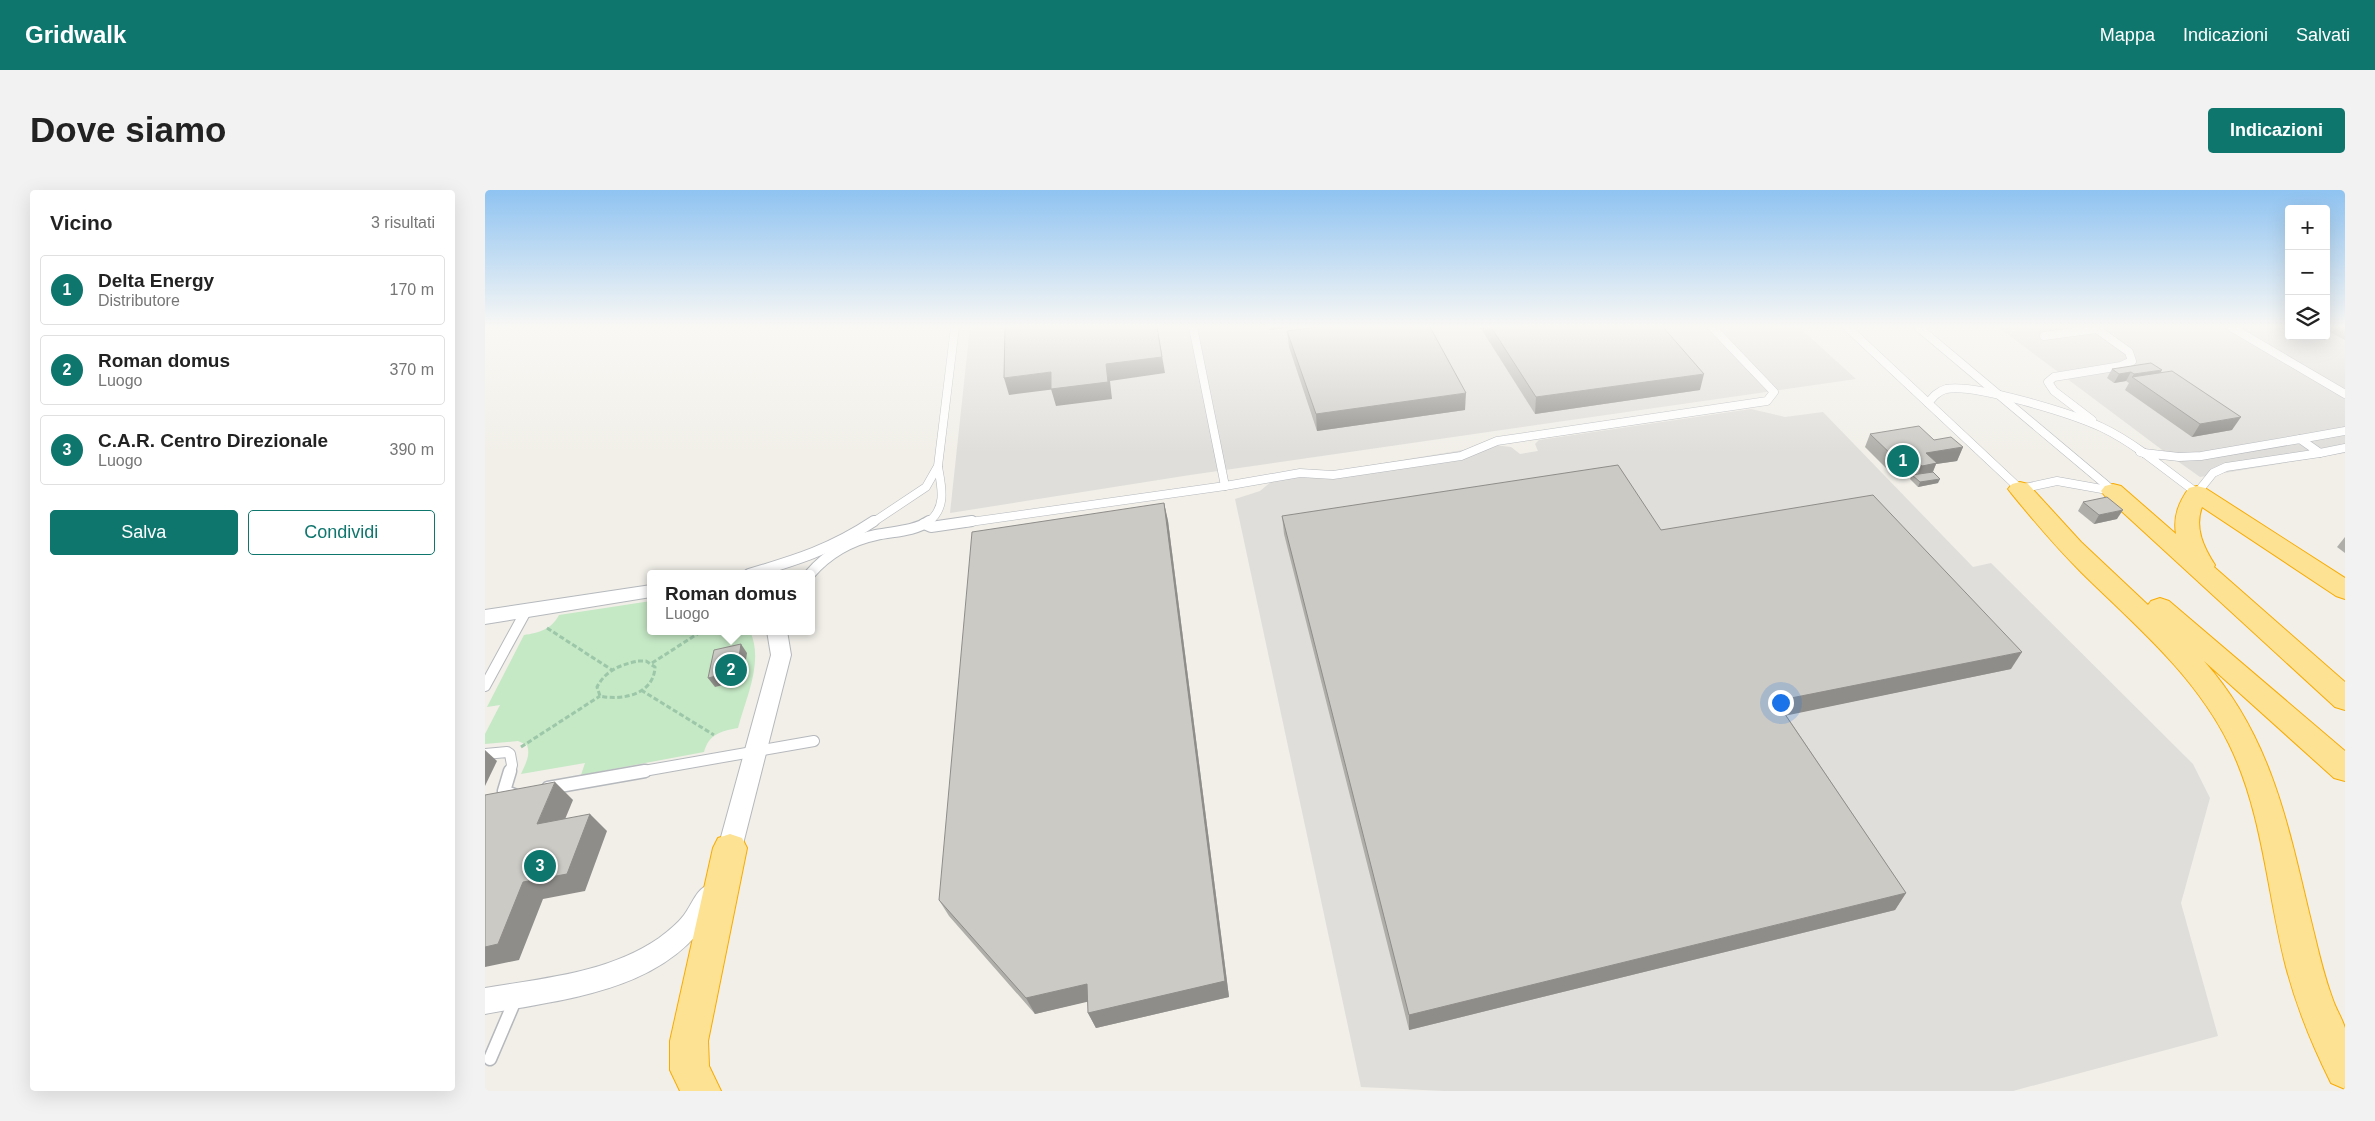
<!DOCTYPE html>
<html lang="it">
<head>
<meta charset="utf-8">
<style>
	:root { --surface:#fff; --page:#f2f2f2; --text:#222; --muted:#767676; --line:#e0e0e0; --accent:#0f766e }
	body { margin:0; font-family:Arial,sans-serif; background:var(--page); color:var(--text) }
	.controls { position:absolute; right:15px; top:15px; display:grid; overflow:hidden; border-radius:5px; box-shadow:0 5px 20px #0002 }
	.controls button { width:45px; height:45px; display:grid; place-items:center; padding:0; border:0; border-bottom:1px solid var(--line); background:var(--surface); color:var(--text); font:25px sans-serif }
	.you { position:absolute; left:1295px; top:512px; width:18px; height:18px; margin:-12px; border:4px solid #fff; border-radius:50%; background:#1a73e8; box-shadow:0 0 0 8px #1a73e833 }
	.badge { display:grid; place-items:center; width:32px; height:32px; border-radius:50%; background:var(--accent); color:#fff; font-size:16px; font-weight:700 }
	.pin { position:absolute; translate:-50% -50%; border:2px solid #fff; box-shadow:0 1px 5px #0006 }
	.popup { position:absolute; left:162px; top:380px; width:168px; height:65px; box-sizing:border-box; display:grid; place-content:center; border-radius:5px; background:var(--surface); filter:drop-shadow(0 1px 4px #0005); font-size:16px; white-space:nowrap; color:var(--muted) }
	.popup b { font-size:19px; color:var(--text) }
	.popup::after { content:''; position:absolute; left:50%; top:100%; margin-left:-10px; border:10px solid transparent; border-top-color:var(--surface) }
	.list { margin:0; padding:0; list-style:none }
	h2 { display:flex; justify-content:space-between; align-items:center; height:65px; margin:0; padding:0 20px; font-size:21px }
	h2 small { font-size:16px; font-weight:400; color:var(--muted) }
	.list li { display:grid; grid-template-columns:32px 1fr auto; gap:15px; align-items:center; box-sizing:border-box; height:70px; margin:0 10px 10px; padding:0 10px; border:1px solid var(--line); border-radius:5px }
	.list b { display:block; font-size:19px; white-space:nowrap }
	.list p { margin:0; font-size:16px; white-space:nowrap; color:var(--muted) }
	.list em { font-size:16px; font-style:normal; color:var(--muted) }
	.actions { display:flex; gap:10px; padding:15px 20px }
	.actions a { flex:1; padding:11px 0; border:1px solid var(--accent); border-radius:5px; text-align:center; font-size:18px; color:var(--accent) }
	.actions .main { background:var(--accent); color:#fff }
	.icon { flex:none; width:28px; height:28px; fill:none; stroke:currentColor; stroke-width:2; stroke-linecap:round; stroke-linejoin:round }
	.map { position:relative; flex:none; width:1860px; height:901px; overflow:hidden; border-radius:5px }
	header { display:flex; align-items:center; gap:30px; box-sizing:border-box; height:70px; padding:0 25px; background:var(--accent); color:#fff }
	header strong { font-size:24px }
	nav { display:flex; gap:28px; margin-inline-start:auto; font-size:18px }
	.intro { display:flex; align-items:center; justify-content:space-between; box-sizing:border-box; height:120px; padding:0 30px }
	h1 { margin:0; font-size:35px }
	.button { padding:12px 22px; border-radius:5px; background:var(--accent); color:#fff; font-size:18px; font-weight:700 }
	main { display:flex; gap:30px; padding:0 30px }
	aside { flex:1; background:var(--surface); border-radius:5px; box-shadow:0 5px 20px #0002 }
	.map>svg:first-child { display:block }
</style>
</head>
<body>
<header>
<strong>Gridwalk</strong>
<nav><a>Mappa</a><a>Indicazioni</a><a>Salvati</a></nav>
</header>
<div class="intro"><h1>Dove siamo</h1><a class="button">Indicazioni</a></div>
<main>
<aside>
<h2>Vicino<small>3 risultati</small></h2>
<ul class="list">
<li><span class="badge">1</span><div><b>Delta Energy</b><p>Distributore</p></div><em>170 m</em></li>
<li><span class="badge">2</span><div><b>Roman domus</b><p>Luogo</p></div><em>370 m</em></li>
<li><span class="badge">3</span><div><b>C.A.R. Centro Direzionale</b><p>Luogo</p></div><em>390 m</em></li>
</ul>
<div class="actions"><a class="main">Salva</a><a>Condividi</a></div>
</aside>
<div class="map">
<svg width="1860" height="901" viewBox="0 0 1860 901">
	<rect width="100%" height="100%" fill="#f1efe8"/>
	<g fill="#e0deda">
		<path d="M485,137H1314L1371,189L705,285L465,323Z"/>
		<path d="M1513,137H1804V146H1841V137H1860V263L1715,287L1684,265Z"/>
		<path d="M1266,219L1300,227L1338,222L1488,377L1506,373L1708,574L1725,608L1696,713L1733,846L1528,901H959L876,897L750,309L775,301L787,291L1009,255L1026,257L1035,264L1053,261L1050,254L1054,250Z"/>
	</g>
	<path fill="#c5e8c5" d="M166,411V441H265C279,472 261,507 253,538C236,541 224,544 219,562L96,585L100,573L36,584C40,575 46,565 42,555L33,551L0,554V544L15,515L2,517L39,445C54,443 67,439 74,425Z"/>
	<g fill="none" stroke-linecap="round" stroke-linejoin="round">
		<defs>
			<g id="lane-far2">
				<path d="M708,137L740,296L815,283L848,285L976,266L1012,251L1282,211L1289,202L1227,137"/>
				<path d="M1362,137L1535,299L1572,291L1628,301"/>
				<path d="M1433,137L1626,299"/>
				<path d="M1746,137L1860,204"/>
				<path d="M1559,146L1611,139"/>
				<path d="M1443,213C1448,207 1453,201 1461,199C1489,193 1588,224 1616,237C1631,244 1645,253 1659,263"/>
				<path d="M1607,230L1569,201L1563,192L1569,187L1636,176L1647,171L1644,162L1609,137"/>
				<path d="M1815,249L1835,263L1741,277L1728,283L1712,303L1659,263L1694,267L1716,266Z"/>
				<path d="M1815,249L1860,241"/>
				<path d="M1655,262L1659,263"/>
				<path d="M1835,263L1860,258"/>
				<path d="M387,333L441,297L453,276L470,137"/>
				<path d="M442,333C462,319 457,298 453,277"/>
				<path d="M478,333L740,296"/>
			</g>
			<g id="lane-far1">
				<path d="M439,334L446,337L487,331"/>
				<path d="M264,384C312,370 347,359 389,331"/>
				<path d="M325,384C342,364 366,350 391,345C409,341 428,342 444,331"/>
				<path d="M0,496L41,421"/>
				<path d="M0,564L22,562L25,564L27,575L25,582"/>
				<path d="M153,582L329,551"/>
			</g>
			<g id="lane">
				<path d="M25,581L19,601L29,605"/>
				<path d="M63,598L160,581"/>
				<path d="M5,869L31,808"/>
			</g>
			<g id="street">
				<path d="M166,395V407L0,434V420Z"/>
				<path d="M282,441H302L306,465L257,658L248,678L239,681L230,678L227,671L233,658L286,465Z"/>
				<path d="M225,694L234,697L238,705C193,800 92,807 0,824V798C59,788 123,783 174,748C182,742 193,733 199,725C208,713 211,699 225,694Z"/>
			</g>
			<g id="highway">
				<path d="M1535,292L1543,294L1596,352L1663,415L1666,411L1675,408L1684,411L1860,561V591L1849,588L1719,471C1791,552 1805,647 1830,747C1835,768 1840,789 1848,810C1851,819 1857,828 1860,838C1860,851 1860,884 1860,899L1846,893C1827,855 1812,818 1801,777C1782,703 1778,623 1744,554C1710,485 1651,436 1597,383C1572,358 1549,331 1527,304L1523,299L1527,294Z"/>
				<path d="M1628,294L1636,296L1691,344C1688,326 1694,312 1704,298L1712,296L1720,298L1860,388V409L1851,406L1717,317C1709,338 1719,358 1730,375L1729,377L1860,492V520L1850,517L1620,306L1616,301L1620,296Z"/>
				<path d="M245,644L257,648L262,658L223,851L224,876L236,901H195L185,880V851L228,658L233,648Z"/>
			</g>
		</defs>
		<use href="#lane-far2" stroke="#b5b8bc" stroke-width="9"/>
		<use href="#lane-far1" stroke="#b5b8bc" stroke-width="12"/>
		<use href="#lane" stroke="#b5b8bc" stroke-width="15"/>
		<use href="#street" stroke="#b5b8bc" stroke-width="2"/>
		<use href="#highway" stroke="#f9ab00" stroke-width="2"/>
		<g stroke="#9cc7a9" stroke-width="3" stroke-dasharray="5 2.5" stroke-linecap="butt">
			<path d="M62,438L127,480"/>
			<path d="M153,471H161L170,477C169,504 138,511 115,506L112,497C121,480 135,475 153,471Z"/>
			<path d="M167,473L217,441"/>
			<path d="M156,500L229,545"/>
			<path d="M36,557L115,506"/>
		</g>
		<use href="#lane-far2" stroke="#fff" stroke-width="8"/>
		<use href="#lane-far1" stroke="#fff" stroke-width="10"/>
		<use href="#lane" stroke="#fff" stroke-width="12"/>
		<use href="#street" fill="#fff" fill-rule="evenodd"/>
		<use href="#highway" fill="#fde293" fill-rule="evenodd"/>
	</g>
	<g fill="#afaea9">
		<path d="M995,137H1178L1215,200L1050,224Z"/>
		<path d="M1841,137H1860V150L1841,140Z"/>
		<path d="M802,141L980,220L832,241L804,157Z"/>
		<path d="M1627,179L1675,183L1747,240L1707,247L1640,200L1644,193L1641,191L1629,193L1622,188Z"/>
		<path d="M1385,244L1449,250L1478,257L1472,271L1451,274L1448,282L1453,293L1433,297L1425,289L1427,285L1421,279L1405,282L1380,257Z"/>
		<path d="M1598,312L1632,329L1609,334L1593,321Z"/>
		<path d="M679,313L683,331L744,807L611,838L603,823V811L550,824L464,726L454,710Z"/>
		<path d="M797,326L1176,340L1526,479L1301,525L1421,703L1410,720L924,840L799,344Z"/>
		<path d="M1860,347V363L1852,357Z"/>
	</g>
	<g fill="#8f8d8a">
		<path d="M672,137L680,183L625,191L627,209L571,216L566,199L621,174Z"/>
		<path d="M785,137H807L786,140Z"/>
		<path d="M1677,180L1672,189L1647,187L1649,184Z"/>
		<path d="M566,182L571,199L524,205L519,188Z"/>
		<path d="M1646,182L1641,191L1629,193L1634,184Z"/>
		<path d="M1219,184L1215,200L1050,224L1051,207Z"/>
		<path d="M981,203L980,220L832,241L831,224Z"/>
		<path d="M1756,227L1747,240L1707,247L1715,234Z"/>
		<path d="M1478,257L1472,271L1451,274L1446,286L1431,289L1441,263Z"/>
		<path d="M1426,266L1421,279L1405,282L1410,268Z"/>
		<path d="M1455,289L1453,293L1433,297L1435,292Z"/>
		<path d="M679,313L683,331L744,807L611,838L603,823Z"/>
		<path d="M1638,320L1632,329L1609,334L1614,325Z"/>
		<path d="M256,454L262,463L258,490L230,497L223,488Z"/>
		<path d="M1537,462L1526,479L1285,529L1291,511Z"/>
		<path d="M0,560L12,571L0,596Z"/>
		<path d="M70,592L88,610L71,651L52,634Z"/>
		<path d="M105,624L122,641L100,701L58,709L34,770L0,777V757L38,692Z"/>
		<path d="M1421,703L1410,720L924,840V825Z"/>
		<path d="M602,794L610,810L550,824L541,808Z"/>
	</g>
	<g fill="#cccac5" stroke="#8f8d8a">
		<path d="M520,137H672L677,167L621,174L623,192L566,199V182L519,188Z"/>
		<path d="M834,137H945L981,203L831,224L802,141Z"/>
		<path d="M1006,137H1178L1219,184L1051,207Z"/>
		<path d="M1666,173L1677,180L1649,184L1646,182L1634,184L1627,179Z"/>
		<path d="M1687,181L1756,227L1715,234L1647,187Z"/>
		<path d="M1434,236L1449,250L1466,247L1478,257L1441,263L1452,273L1437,276L1426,266L1410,268L1385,244Z"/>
		<path d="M1133,275L1176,340L1388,305L1537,462L1291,511L1421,703L924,825L797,326Z"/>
		<path d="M1448,282L1455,289L1435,292L1427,285Z"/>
		<path d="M1622,307L1638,320L1614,325L1598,312Z"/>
		<path d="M679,313L740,791L603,823L602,794L541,808L454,710L487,342Z"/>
		<path d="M256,454L252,481L223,488L229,460Z"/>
		<path d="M70,592L52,634L105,624L82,684L38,692L13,754L0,757V605Z"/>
	</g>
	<linearGradient id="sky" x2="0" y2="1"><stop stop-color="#8fc3f1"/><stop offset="0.52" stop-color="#f9f8f5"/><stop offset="1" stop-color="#f9f8f5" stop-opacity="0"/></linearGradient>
	<rect width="1860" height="263" fill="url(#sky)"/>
</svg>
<div class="controls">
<button>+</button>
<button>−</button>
<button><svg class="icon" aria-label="layers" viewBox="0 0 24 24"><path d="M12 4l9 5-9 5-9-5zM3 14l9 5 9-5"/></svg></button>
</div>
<div class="you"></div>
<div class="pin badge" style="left:1418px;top:271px">1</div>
<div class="pin badge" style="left:246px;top:480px">2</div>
<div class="popup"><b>Roman domus</b>Luogo</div>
<div class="pin badge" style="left:55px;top:676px">3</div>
</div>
</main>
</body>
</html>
